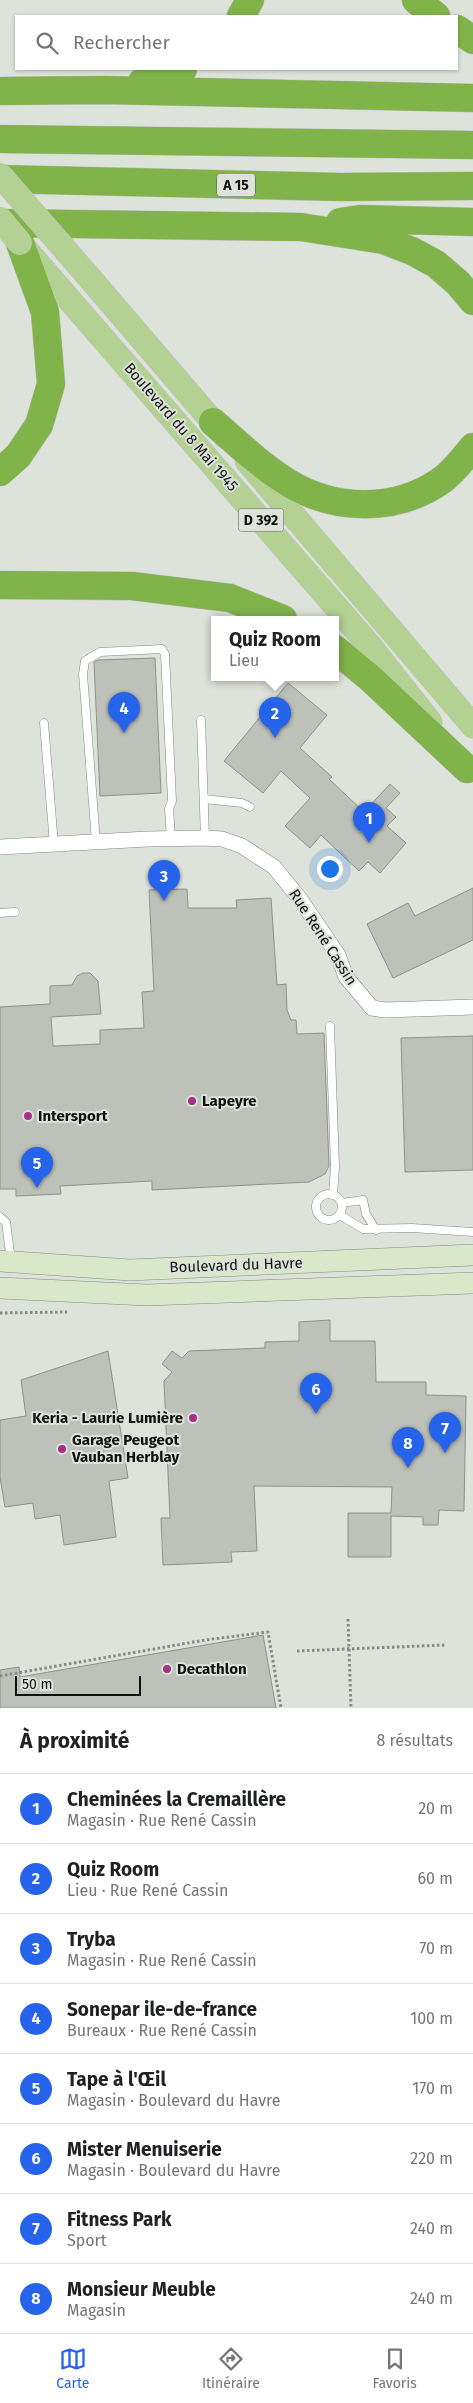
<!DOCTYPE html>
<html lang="fr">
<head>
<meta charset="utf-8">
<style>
	:root { --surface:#fff; --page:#f2f2f2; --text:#202124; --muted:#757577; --line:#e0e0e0; --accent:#2563eb }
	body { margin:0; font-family:"Fira Sans",sans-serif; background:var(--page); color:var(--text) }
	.scale { position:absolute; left:15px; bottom:12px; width:126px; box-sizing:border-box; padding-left:5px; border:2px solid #10120f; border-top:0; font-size:14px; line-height:18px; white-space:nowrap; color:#10120f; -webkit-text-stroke:4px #dde2da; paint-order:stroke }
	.you { position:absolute; left:329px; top:868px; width:18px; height:18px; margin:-12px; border:4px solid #fff; border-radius:50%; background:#1a73e8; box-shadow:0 0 0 8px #1a73e833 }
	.badge { display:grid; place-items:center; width:32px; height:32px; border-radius:50%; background:var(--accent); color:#fff; font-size:16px; font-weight:700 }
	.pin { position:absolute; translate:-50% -41px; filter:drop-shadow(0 1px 2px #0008) }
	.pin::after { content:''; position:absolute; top:26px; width:18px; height:15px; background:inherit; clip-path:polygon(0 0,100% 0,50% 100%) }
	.popup { position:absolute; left:211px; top:616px; width:128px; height:65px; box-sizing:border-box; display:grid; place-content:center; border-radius:0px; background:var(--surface); filter:drop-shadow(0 1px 4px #0005); font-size:16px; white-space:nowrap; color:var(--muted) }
	.popup b { font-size:19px; color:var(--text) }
	.popup::after { content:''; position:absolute; left:50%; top:100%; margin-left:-10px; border:10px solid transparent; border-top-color:var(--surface) }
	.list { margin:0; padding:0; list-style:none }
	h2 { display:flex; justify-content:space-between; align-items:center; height:65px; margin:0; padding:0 20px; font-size:21px }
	h2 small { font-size:16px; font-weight:400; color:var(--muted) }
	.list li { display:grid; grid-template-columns:32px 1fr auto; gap:15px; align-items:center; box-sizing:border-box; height:70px; padding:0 20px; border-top:1px solid var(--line) }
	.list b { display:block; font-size:19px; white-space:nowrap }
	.list p { margin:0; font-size:16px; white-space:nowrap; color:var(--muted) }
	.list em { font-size:16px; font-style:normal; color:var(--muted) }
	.icon { flex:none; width:28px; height:28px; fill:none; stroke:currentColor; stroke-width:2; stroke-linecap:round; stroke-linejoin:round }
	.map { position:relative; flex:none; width:473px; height:1708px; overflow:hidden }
	.search { position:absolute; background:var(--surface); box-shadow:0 1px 4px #0004; left:15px; right:15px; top:15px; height:55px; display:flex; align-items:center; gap:12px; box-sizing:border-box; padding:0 18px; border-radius:0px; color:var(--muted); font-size:19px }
	.sheet { height:625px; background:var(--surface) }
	nav { display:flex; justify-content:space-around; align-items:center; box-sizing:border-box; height:70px; border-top:1px solid var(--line); background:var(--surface); font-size:14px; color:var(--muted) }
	nav a { display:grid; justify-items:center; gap:2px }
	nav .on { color:var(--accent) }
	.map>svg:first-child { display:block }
</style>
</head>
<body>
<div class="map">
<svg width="473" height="1708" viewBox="0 0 473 1708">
	<rect width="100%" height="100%" fill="#dde2da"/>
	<g fill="#bdc1ba" stroke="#8d928a">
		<path d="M155,658L161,793L100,796L94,662L98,660Z"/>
		<path d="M288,683L327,715L300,748L332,777L329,779L364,812L390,784L400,793L386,808L396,817L387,826L406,843L380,873L368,862L359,871L321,835L310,848L285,826L310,798L281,771L263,793L224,761Z"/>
		<path d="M473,888V940L393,978L367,924L408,903L415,916Z"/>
		<path d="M187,889L188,908H237L236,900L271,898L277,985L286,984L287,1010L291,1020H296L297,1034L324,1033L329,1166L325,1174L309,1182L152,1190V1181L60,1186L61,1194L16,1196V1189H0V1007L50,1004V986L72,985L77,976L83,973H90L98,981L101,1014L51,1017L53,1046L100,1044V1030L144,1028L142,992L154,991L149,890Z"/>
		<path d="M473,1036V1170L405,1172L401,1038Z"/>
		<path d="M330,1320V1341H375L376,1382H426V1395L466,1396L464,1511L439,1510L438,1525H423V1517L391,1516V1557H348V1513H391L392,1487L254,1486L257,1551L231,1552L232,1562L163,1565L161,1518H170L164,1381L172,1372L162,1364L172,1351L182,1358L189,1351L265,1348V1342L299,1341V1322Z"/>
		<path d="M108,1351L128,1478L109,1481L116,1537L64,1545L60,1515L35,1519L33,1503L5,1507L0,1477V1420L26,1416L21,1380Z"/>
		<path d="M263,1635L276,1708H0V1670L19,1667L20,1677Z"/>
	</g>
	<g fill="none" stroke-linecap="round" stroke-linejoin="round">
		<defs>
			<g id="service">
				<path d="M201,720L205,838"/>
				<path d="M44,723L54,845"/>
				<path d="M204,799L242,803L250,807"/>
				<path d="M96,842L83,674L85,661L100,652L162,649L165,654L172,801L169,809L171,838"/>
				<path d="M0,913L15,912"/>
				<path d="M330,1026L335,1167L333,1195"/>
				<circle cx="329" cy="1207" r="13"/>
				<path d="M342,1203L363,1200L366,1214L376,1230"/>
				<path d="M340,1215L363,1229L412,1228L473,1232"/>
				<path d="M0,1217L6,1222L11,1261"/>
			</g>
			<path id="minor" d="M0,847L148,839L205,838L222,839L242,846L274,867L300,899L338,955L346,977L372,1008L385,1010L473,1007"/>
			<g id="secondary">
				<path d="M0,1261L130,1270L473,1255"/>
				<path d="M0,1288L147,1295L473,1283"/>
			</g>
			<g id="primary">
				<path d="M21,244L370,646L430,722"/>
				<path d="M88,276L225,436"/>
				<path d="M247,461L473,726"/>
			</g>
			<g id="motorway">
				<path d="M416,0L436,16"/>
				<path d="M241,16L250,0"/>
				<path d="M457,29L473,40"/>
				<path d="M142,82L176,73L183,69"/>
				<path d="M0,91L103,90L473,98"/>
				<path d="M0,139L473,145"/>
				<path d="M0,179L341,187L473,186"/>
				<path d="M340,222L360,219L473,222"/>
				<path d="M0,223L301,227L383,240L412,251L436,264L458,283L473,301"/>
				<path d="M213,422C237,443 260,465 287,482C334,511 396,513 442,480C454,471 464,458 473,447"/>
				<path d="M0,472L18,456L39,425L51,384L45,312L20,243"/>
				<path d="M0,585L132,586L230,598L283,619"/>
				<path d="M335,649L370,678L467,769"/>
			</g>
		</defs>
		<use href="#service" stroke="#838780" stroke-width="9"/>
		<use href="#minor" stroke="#838780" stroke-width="16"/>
		<use href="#secondary" stroke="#838780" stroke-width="22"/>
		<use href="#primary" stroke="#c1c1c1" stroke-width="25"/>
		<use href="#motorway" stroke="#c1c1c1" stroke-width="29"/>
		<g stroke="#868a84" stroke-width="3" stroke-dasharray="2.5 2.5" stroke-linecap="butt">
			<path d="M0,1313L67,1312"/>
			<path d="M348,1619L351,1708"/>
			<path d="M297,1651L445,1645"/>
			<path d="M0,1676L205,1640L268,1632L281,1708"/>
		</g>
		<use href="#service" stroke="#fff" stroke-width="8"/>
		<use href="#minor" stroke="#fff" stroke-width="15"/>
		<use href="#secondary" stroke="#d9e8c9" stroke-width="21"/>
		<use href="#primary" stroke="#b3d193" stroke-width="24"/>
		<use href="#motorway" stroke="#81b34b" stroke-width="28"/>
		<defs>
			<g id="primary-bridge">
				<path d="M0,175L88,276"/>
				<path d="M0,219L20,243"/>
			</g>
		</defs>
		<use href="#primary-bridge" stroke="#c1c1c1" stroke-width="25" stroke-linecap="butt"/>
		<use href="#primary-bridge" stroke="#b3d193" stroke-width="24"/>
	</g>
	<g fill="#a83188" stroke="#dde2da" stroke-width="2">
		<circle cx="192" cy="1101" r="5"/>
		<circle cx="28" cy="1116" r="5"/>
		<circle cx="193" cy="1418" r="5"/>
		<circle cx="62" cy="1449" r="5"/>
		<circle cx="167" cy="1669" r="5"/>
	</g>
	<g text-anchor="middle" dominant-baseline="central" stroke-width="4" stroke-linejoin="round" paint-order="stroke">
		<g fill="#dde2da" stroke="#4e504c" stroke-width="1">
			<rect x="217" y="173.5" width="38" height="23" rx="4"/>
			<rect x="238.5" y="508.5" width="45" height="23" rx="4"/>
		</g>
		<g font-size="14" font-weight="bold" fill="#10120f">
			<text x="236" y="185">A 15</text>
			<text x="261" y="520">D 392</text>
		</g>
		<g font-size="15" fill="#10120f" stroke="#dde2da">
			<text transform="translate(181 427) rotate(49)">Boulevard du 8 Mai 1945</text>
			<text transform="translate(323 937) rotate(57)">Rue René Cassin</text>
			<text transform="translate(236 1265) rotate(-2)">Boulevard du Havre</text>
		</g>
		<g font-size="15" font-weight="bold" fill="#10120f" stroke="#dde2da" text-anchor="start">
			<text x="202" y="1101">Lapeyre</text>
			<text x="38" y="1116">Intersport</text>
			<text x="183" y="1418" text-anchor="end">Keria - Laurie Lumière</text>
			<text x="72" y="1440">Garage Peugeot<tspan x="72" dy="17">Vauban Herblay</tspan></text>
			<text x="177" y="1669">Decathlon</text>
		</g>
	</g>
</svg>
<div class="scale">50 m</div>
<div class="you"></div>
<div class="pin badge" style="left:369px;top:843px">1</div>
<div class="pin badge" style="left:275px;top:738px">2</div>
<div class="popup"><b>Quiz Room</b>Lieu</div>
<div class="pin badge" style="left:164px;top:901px">3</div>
<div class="pin badge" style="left:124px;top:733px">4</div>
<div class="pin badge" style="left:37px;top:1188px">5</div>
<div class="pin badge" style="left:316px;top:1414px">6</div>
<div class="pin badge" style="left:445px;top:1453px">7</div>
<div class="pin badge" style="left:408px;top:1468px">8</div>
<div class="search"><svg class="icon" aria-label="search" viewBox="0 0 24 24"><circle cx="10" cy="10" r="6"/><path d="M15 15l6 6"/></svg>Rechercher</div>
</div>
<section class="sheet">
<h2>À proximité<small>8 résultats</small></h2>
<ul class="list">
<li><span class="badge">1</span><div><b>Cheminées la Cremaillère</b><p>Magasin · Rue René Cassin</p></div><em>20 m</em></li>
<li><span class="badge">2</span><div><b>Quiz Room</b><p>Lieu · Rue René Cassin</p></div><em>60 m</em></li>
<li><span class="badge">3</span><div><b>Tryba</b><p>Magasin · Rue René Cassin</p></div><em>70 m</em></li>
<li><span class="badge">4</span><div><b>Sonepar ile-de-france</b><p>Bureaux · Rue René Cassin</p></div><em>100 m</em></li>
<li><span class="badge">5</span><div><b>Tape à l'Œil</b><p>Magasin · Boulevard du Havre</p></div><em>170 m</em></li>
<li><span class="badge">6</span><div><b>Mister Menuiserie</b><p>Magasin · Boulevard du Havre</p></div><em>220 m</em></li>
<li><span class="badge">7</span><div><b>Fitness Park</b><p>Sport</p></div><em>240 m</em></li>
<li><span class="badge">8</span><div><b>Monsieur Meuble</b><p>Magasin</p></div><em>240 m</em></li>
</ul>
</section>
<nav>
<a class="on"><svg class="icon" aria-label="map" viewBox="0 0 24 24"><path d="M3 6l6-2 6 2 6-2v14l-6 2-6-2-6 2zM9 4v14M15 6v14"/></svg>Carte</a>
<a><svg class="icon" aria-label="directions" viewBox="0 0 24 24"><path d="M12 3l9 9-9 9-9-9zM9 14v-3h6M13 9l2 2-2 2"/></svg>Itinéraire</a>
<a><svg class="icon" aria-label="saved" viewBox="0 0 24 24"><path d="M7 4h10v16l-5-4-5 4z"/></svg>Favoris</a>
</nav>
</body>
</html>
